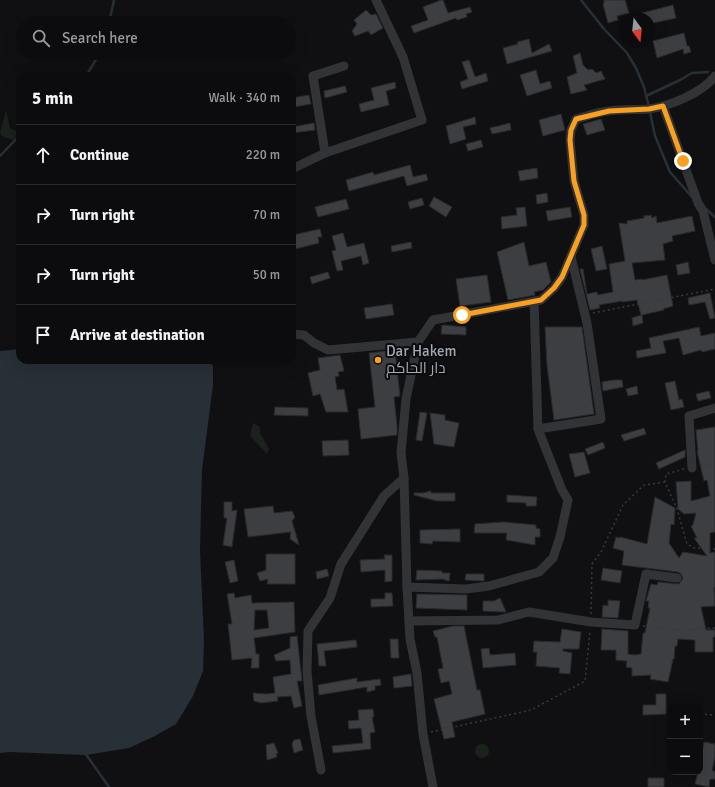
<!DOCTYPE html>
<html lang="en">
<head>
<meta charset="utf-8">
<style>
	:root { --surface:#0c0c0e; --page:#151517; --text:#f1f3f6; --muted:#9a9b9e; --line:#2c2c2e }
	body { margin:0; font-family:Signika,Cairo,sans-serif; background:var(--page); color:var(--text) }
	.controls { position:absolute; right:12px; bottom:12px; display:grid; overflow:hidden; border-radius:8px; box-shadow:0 4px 16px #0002 }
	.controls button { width:36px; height:36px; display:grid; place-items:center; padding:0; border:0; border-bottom:1px solid var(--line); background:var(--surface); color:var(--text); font:20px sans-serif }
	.compass { position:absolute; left:619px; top:12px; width:36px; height:36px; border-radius:50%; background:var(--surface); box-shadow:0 4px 16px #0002; rotate:165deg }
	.stop { position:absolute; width:12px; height:12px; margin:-9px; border:3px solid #faa020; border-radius:50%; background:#fff }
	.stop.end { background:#faa020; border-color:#fff; box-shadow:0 1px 4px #0008 }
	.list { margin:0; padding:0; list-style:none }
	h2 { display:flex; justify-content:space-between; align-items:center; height:52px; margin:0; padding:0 16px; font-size:17px }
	h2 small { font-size:13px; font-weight:400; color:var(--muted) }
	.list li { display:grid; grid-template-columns:26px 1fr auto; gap:12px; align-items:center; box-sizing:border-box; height:60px; padding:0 16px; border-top:1px solid var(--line) }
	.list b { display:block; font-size:15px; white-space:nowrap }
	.list em { font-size:13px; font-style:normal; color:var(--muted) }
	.icon { flex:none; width:22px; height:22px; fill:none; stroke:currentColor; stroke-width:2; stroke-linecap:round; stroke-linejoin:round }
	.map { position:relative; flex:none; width:715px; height:787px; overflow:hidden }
	.search { position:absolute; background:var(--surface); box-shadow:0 4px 16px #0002; left:16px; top:16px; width:280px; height:44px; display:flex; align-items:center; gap:10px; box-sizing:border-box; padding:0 14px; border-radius:22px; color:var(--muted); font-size:15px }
	.panel { position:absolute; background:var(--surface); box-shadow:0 4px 16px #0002; left:16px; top:72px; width:280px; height:292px; border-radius:12px }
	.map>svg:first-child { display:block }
</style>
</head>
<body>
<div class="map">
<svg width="715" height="787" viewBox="0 0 715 787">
	<rect width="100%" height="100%" fill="#101012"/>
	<g fill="#1a221b">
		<path d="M6,110L10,128L17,131L14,140L3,137L0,133Z"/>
		<path d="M253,423L260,427V433L269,449L267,454L250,436Z"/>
		<circle cx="482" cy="751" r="7"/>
	</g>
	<path fill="#263036" d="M20,349V360H210L213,367V385L202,470L200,550L204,641L203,671L193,696L176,724L155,736L129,748L86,755L10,752L0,753V351Z"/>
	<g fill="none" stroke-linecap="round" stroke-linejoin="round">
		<g stroke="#263036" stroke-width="2.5">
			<path d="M581,0L604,29L627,53L636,68L644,87L649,107"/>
			<path d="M109,23L114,0"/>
			<path d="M86,76L100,53"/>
			<path d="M646,96L680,80L692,73L708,72"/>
			<path d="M650,112L655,136L670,172L692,197"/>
			<path d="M0,156L20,135"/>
			<path d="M706,209L715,217"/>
			<path d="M85,753L109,787"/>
		</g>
	</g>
	<g fill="#3c3e42" stroke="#2a2a2e" fill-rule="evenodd">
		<path d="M441,0H443L448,13L470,7L472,12L466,14L467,17L457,20L456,18L414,33L411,26L428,20L423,7Z"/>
		<path d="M604,0H625L629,13L617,16L618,20L608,23L603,4L604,3Z"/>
		<path d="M673,5L676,18L649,24V18H630V16Z"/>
		<path d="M366,10L371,15L376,14L383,28L371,35L368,31L355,36L352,31L357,24L354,20Z"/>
		<path d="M684,33L687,46H689L691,52L684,54L683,49L657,58L653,41Z"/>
		<path d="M529,39L532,53L549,44L552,51L507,64L503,48L518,44L517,42Z"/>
		<path d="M580,53L583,65L588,70L592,69L596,73L601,71L605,79L584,85L587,90L571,94L567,77L577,73L573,56Z"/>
		<path d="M469,60L475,77L486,73L488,81L462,89L460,82L468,79L462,62Z"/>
		<path d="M536,70L540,84L550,81L552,88L527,96L520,75Z"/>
		<path d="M395,82L396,88L386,91L389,105L361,112L359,104L374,100L371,88Z"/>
		<path d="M345,86L347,92L325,98L324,91Z"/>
		<path d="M309,95L311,104L294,107L292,98Z"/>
		<path d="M561,114L565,130L543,136L539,120Z"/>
		<path d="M475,117L476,124L463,127L466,139L450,144L446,126Z"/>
		<path d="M601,119L605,130L587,135L583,124Z"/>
		<path d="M314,123L315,130L292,133V127Z"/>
		<path d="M510,123L511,130L492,134L490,128Z"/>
		<path d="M481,140L483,147L468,151L466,144Z"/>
		<path d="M410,165L413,177L426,174L428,180L407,186L404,176L349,191L346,180L373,172L374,175Z"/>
		<path d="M537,168L538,178L520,181L518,171Z"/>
		<path d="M547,193L548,202L537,204L536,195Z"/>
		<path d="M434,197L452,207L446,217L429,206Z"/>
		<path d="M422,198L424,205L410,209L408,202Z"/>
		<path d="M346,199L349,209L318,217L315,207Z"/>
		<path d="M525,207L527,226L502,229L501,217L517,215L516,208Z"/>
		<path d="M570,207L572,217L548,221L546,211Z"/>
		<path d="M651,215L652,218L656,216L657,223L692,216L695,231L672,236L673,241L663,244L665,260L632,263L635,280L642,279V280L667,275L673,306L663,309L664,310L642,315L643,323L633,326L632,318L641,315L637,300L622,302V301L599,305L600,308L590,310L580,269H583L587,294L597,292L598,295L613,292L609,264L625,261L619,223L627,224V221L644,218V216Z"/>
		<path d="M320,229L322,237H318L319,243L295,249L293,235Z"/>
		<path d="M343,233L347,247L364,243L369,263L363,265L361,256L341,261L343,270L337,271L332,251L336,250L332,236Z"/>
		<path d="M411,242L412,248L392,252L391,246Z"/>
		<path d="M524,242L529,266L546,262L551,282L543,290L534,292L535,295L508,300L497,252Z"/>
		<path d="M602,246L607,269L596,271L591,249Z"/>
		<path d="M688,262L690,273L678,275L676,265Z"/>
		<path d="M328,272L330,278L312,284L310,277Z"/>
		<path d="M487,275L491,302L460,306L456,279Z"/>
		<path d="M710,293L715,318L710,319L705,302L689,305L688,298Z"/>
		<path d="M392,304L394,315L366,319L364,308Z"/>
		<path d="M442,325L466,327V335L441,334Z"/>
		<path d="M545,327H582L594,414L554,420L547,365Z"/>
		<path d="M699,327L701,336L715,333V349L702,352L701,350L683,355L679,338L663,341L666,353L637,358L636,351L651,348L649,338Z"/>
		<path d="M395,350L400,396L394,397L397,426V435L361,439L358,409L375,407L369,353Z"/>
		<path d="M340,355L344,371L338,372L339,376L335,377L337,390L344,389L348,412H326L320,394L313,396L308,373L320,370L318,358Z"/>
		<path d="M614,380H622L623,387L603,391L602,382Z"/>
		<path d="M675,381L679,400L682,399L684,407L671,410L665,383Z"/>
		<path d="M637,386L638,394L628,396L626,389Z"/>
		<path d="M709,391L711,398L698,401L696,394Z"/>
		<path d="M275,407L308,408V416L274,415Z"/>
		<path d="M420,412L427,413L422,441L416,440Z"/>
		<path d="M430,413L445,415V420L459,423L454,447L434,444Z"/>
		<path d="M715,427V532L710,533V553L715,552V587H714L715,606L701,607L706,630H715V637H713V652H695V640L678,639L677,646H675L674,659H673L668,682L650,679L651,675L632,676V668L626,667L627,661L616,660V650H601L602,629L628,631V654L635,655L641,654L643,633H645L650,608H648L649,601H646L651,584L657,585L658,582L679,584L683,578L681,574L678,572L622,565L624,551L613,548L616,537L619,538L620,537L647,544L655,497L675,508L674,525L671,524L669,543L679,558L683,552L707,556L694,538H697L691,526L693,525L696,513L684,514L678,509L676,482L691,481V501L710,496L707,480L704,481L697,451H698L696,430Z"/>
		<path d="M644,428L646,434L624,441L621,435Z"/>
		<path d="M348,440L349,455L323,456L322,441Z"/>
		<path d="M603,442L605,448L588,455L585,449Z"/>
		<path d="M685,450V457L659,469L656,463Z"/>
		<path d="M584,452L590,473L575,477L569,454Z"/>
		<path d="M431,491V493H455V501H437L414,495V493H423Z"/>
		<path d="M507,495L537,497L536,506H526V503L507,502Z"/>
		<path d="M224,502H232V511L237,510L232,547L223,545L227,518H224Z"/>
		<path d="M273,506L274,513L292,511L295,517L292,521L299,545L290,539L291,532L248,537L244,509Z"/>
		<path d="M504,522L536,525V528L540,529V537H535V545L506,540L507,533H474L475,524Z"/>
		<path d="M460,529V542L433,541L432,544L420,543V530Z"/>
		<path d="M266,554H295V584H267L268,579L260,581L257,573L266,570Z"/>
		<path d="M384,555H392V581L385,582V570L361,572L360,560L385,559Z"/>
		<path d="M234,560L238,581L230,583L225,562Z"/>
		<path d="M603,568L622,571L620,583L601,580Z"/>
		<path d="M327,569L329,576L317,579L316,572Z"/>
		<path d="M417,570L442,571V573H450L449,581L442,579L416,580Z"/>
		<path d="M466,574H484V581L465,580Z"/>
		<path d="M234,593L235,598L251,595L252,603L294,602L295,632L254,638L256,654H259V668H251L252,658L232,660L228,624H232L227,594ZM255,610H267L269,628L254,630Z"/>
		<path d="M385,593H392L393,606L371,607V599H385Z"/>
		<path d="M417,594L467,595V610L416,608Z"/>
		<path d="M500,598L506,612L483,611V601H494Z"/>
		<path d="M608,600L620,601L618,618L602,617L603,605L608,606Z"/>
		<path d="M453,626H464L477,690H480L485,714L452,722L455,737L444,739L434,699L452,694L449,681L441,683L438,669L443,668L437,637H435L433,631Z"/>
		<path d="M562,629L581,632L579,649H563V651L572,653L570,674L559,673L560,668L536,666L537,652H533L534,641L560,642Z"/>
		<path d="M297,636L302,681H297L302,706L294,708L291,696L277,697L278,701L261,703L254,701L253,693L267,694L275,693L273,677L291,674L290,660L276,661L274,655L290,648V637Z"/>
		<path d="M390,639H398L399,658H391Z"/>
		<path d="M356,640L357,647L324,651L326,666H319L317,644Z"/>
		<path d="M489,648L490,655L515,653L516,665L483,668L481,649Z"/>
		<path d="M411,674L412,686L394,688L393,677Z"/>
		<path d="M357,678V682L380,679L381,685L375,686V690L367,692V687L319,695L318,685Z"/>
		<path d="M656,694H666V714L643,715V705H656Z"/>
		<path d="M373,709L374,717H372L375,732L370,733L371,749L333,753L332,746L363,743L361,728L349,729L348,721L359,720L358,710Z"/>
		<path d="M300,739L303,750L294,753L292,744L294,740Z"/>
		<path d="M704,742L715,744V756L712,771H715V779H710L709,787L695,784L698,772H700V760Z"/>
		<path d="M274,743L278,753L276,754L277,757L267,760L266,745Z"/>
		<rect x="648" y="778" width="16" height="9"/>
	</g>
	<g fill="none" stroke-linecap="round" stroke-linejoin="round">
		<g stroke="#373a3e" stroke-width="1.5" stroke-dasharray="2 3" stroke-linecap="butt">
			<path d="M593,313L715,289"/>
			<path d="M701,466L715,464"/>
			<path d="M684,469L666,474L665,482L677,509L687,544L694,548L715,549"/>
			<path d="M591,614L592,564L601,552L623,505L644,485L665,482"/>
			<path d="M643,626L676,630L715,628"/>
			<path d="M700,714L715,715"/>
			<path d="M431,732L531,710L585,681L590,631"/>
		</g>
		<g stroke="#313337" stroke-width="9">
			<path d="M663,106L698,203L703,211L715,260"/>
			<path d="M325,153L313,76L344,66"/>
			<path d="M292,169L325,153L422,120L403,57L376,0"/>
			<path d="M292,334L304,335L314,343L328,350L418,342"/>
			<path d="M538,429L601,419L587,323L571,257"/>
			<path d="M692,468L689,416L715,408"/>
			<path d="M407,587L466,589L489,586L539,572L553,558L560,537L568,500L562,490L538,429L534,301"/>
			<path d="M409,621L498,620L529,612L591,622L635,625L646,574L677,578"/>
			<path d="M321,770L311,716L307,671L308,631L330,598L341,564L384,496L404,478"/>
			<path d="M433,787L423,734L417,673L410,639L407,587L404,478L401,453L406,399L418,342L433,320L541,300L554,288L562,277L584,225V215L574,181L570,140L571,130L576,119C587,116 598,112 609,111C622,109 636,110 649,109C670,106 702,93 715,76"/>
		</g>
	</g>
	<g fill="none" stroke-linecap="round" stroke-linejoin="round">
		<path stroke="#faa020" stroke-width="5" d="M462,315L541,300L554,288L562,277L584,225V215L574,181L570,140L571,130L576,119L609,111L649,109L663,106L683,161"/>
	</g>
	<circle fill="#faa020" stroke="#0b0b0d" stroke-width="1.5" cx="378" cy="360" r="4"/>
	<g text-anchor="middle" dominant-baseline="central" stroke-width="4" stroke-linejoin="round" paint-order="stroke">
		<g font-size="15" fill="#a1a8b3" stroke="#0b0b0d" text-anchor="start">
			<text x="386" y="351">Dar Hakem<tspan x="386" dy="17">دار الحاكم</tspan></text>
		</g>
	</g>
</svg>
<div class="controls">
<button>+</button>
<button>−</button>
</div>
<svg class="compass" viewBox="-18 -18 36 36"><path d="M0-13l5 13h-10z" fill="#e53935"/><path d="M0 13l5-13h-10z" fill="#9a9b9e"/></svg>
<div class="stop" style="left:462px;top:315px"></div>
<div class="stop end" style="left:683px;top:161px"></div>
<div class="search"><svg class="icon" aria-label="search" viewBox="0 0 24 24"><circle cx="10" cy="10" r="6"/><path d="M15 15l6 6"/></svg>Search here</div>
<section class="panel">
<h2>5 min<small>Walk · 340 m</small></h2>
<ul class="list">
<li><svg class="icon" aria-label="ahead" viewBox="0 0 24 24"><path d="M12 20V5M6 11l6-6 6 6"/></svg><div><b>Continue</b></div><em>220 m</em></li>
<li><svg class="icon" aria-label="right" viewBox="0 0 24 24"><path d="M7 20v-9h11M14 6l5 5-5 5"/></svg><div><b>Turn right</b></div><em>70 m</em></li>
<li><svg class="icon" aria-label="right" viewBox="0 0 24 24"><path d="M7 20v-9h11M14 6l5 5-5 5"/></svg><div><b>Turn right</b></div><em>50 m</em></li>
<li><svg class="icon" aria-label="arrive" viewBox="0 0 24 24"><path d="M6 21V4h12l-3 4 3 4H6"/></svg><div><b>Arrive at destination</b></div></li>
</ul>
</section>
</div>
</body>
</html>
